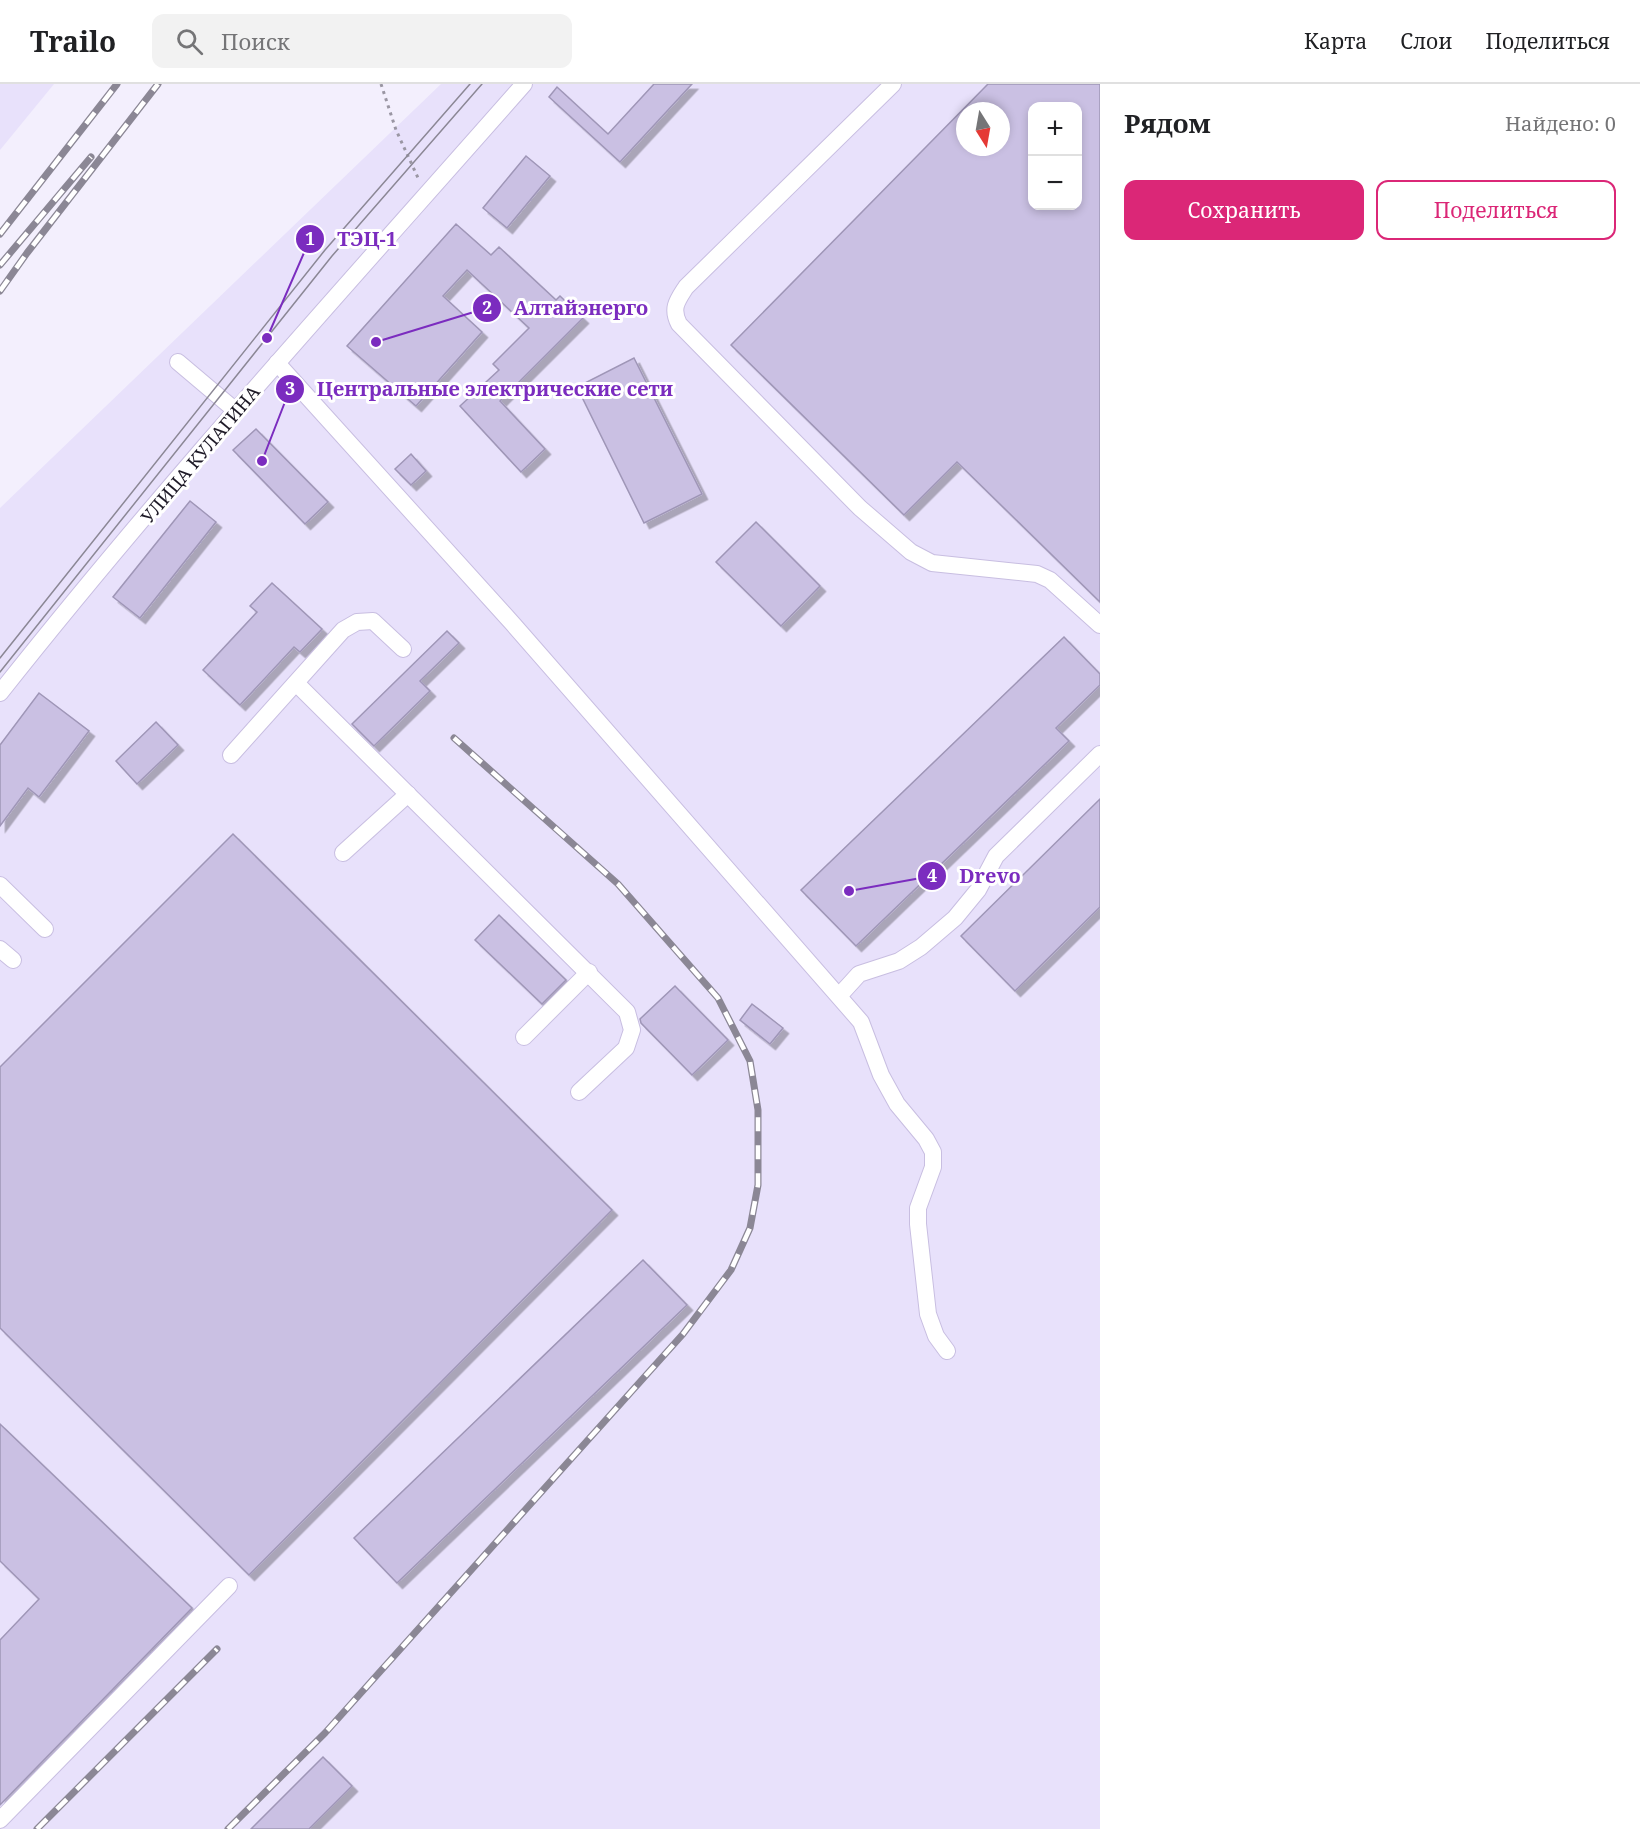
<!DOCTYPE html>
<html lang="ru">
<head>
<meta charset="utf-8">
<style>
	:root { --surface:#fff; --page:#f2f2f2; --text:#202124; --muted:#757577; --line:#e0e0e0; --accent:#db2777 }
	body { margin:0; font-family:"Noto Serif",serif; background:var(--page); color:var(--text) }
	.controls { position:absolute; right:18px; top:18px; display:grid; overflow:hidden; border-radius:12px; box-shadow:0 3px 9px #0003 }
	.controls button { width:54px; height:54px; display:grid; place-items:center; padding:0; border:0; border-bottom:2px solid var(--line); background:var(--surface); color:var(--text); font:30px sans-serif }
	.compass { position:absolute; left:956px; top:18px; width:54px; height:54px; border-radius:50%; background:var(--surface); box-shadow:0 3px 9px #0003; rotate:169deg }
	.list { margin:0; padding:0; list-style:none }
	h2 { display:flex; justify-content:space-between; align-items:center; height:78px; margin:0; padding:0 24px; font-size:26px }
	h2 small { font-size:20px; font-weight:400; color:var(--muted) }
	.actions { display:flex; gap:12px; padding:18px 24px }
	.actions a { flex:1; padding:14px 0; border:2px solid var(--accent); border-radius:12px; text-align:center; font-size:21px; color:var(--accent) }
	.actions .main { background:var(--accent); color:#fff }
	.icon { flex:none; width:33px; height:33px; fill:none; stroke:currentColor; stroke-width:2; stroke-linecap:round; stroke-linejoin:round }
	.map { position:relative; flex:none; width:1100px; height:1745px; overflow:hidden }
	header { display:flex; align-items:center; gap:36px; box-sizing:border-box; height:84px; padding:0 30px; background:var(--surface); border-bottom:2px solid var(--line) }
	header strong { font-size:28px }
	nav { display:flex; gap:33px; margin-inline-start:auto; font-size:21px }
	.search { width:420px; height:54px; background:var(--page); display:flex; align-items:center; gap:15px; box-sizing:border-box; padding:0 21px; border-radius:12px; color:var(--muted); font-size:22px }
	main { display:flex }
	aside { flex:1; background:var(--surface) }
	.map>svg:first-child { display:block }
</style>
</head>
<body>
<header>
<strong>Trailo</strong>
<div class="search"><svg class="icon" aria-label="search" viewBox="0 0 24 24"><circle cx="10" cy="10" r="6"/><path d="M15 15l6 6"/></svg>Поиск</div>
<nav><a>Карта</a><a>Слои</a><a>Поделиться</a></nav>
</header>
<main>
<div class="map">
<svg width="1100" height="1745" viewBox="0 0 1100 1745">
	<defs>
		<filter id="shadow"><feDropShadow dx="5.5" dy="5.5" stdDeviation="0" flood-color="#0004"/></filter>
	</defs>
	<rect width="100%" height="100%" fill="#f3effd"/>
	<g fill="#e8e1fb" fill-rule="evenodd">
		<path d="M0,0H54L0,66Z"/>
		<path d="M441,0H1100V1745H0V424ZM1032,22H1078V122H1032ZM965,27H1001V63H965Z"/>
	</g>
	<g fill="#cac0e3" stroke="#9f96b7" stroke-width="1.5" fill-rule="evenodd" filter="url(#shadow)">
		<path d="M654,0H692L620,78L549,13L557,3L608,50Z"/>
		<path d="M988,0H1100V518L957,378L904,431L731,261ZM1032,22H1077V122H1032ZM965,27H1001V63H965Z"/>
		<path d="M526,72L550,92L507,144L483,124Z"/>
		<path d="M456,140L491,171L499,163L556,216L560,212L583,234L500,317L545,365L521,388L460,322L499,286L493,280L529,244L467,186L443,212L482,248L416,322L347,262Z"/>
		<path d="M634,274L702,410L644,439L577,303Z"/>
		<path d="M256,345L328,418L305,440L233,366Z"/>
		<path d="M411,370L426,387L411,401L395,385Z"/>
		<path d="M190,417L216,438L140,534L113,513Z"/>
		<path d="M756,438L820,502L781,542L716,478Z"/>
		<path d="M272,499L322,545L300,568L294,563L240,621L203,586L257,528L250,522Z"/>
		<path d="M447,547L459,559L420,597L430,607L374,662L352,640Z"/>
		<path d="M1064,553L1100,590V601L1056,644L1069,657L856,862L801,806Z"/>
		<path d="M39,609L89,647L39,713L28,704L0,742V661Z"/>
		<path d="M156,638L178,661L137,700L116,677Z"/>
		<path d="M1100,715V823L1015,907L961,852Z"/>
		<path d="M233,750L612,1126L249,1491L0,1244V983Z"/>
		<path d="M499,831L566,896L542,920L475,856Z"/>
		<path d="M675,902L728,956L692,991L641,939L640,935Z"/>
		<path d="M752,920L783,944L770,960L740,936Z"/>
		<path d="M643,1176L687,1221L397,1499L354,1454Z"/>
		<path d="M0,1340L192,1524L0,1721V1556L39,1515L0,1477Z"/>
		<path d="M323,1673L352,1702L309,1745H251Z"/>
	</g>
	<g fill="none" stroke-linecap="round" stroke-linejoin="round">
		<defs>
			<g id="minor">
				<path d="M893,0L686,203C677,217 671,224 679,240L860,424L911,468L932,479L1037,490L1050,496L1100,541"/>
				<path d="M178,278L236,327"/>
				<path d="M277,279L513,540L861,938L881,991L897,1020L926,1055L933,1068V1083L918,1124V1140L928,1230L936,1252L947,1267"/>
				<path d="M296,599L627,928L632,946L626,964L579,1008"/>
				<path d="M0,609C166,399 347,201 524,0"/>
				<path d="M231,671L343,546L357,538L373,537L403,565"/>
				<path d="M343,769L408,710"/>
				<path d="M0,801L45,845"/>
				<path d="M0,865L13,876"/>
				<path d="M839,912L859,890L899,877L921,863L955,834L978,806L996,772L1100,670"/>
				<path d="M524,953L589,888"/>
				<path d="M0,1736L229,1502"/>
			</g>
		</defs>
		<use href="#minor" stroke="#c8bee1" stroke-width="18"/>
		<path stroke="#9a96a3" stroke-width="3" stroke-dasharray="3 4.5" stroke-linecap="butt" d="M381,0L396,46L419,96"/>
		<use href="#minor" stroke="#fff" stroke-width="16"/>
		<g stroke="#8b8795" stroke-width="1.5">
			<path d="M0,574L325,166L470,0"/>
			<path d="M0,588L332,172L482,0"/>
		</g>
		<defs>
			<g id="rail">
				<path d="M0,150L117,0"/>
				<path d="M0,181L91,73"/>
				<path d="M0,207L27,169L158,0"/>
				<path d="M37,1745L217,1565"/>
				<path d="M228,1745L325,1649L683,1250L731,1186L750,1144L758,1101V1026L750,977L718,914L618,800L454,654"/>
			</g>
		</defs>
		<use href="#rail" stroke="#8b8795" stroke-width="7"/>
		<use href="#rail" stroke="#fff" stroke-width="4.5" stroke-dasharray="14" stroke-linecap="butt"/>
	</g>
	<g text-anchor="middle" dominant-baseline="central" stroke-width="6" stroke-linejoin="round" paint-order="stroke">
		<g font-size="18" fill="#1e1a27" stroke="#fff">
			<text transform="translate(200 370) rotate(-50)">УЛИЦА КУЛАГИНА</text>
		</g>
	</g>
	<path fill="none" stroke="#7b2cbf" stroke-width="2" d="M267 254L310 155M376 258L487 224M262 377L290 305M849 807L932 792"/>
	<g fill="#7b2cbf" stroke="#fff" stroke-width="2">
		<circle cx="267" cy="254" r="6"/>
		<circle cx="376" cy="258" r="6"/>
		<circle cx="262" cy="377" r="6"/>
		<circle cx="849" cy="807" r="6"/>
		<circle cx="310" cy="155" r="15"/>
		<circle cx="487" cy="224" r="15"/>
		<circle cx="290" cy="305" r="15"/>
		<circle cx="932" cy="792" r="15"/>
	</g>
	<g font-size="18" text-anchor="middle" font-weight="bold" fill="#fff">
		<text x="310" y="161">1</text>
		<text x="487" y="230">2</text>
		<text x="290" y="311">3</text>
		<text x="932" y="798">4</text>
	</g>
	<g font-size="20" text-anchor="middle" font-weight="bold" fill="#7b2cbf" stroke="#fff" stroke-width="6" stroke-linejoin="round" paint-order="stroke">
		<text x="367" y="162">ТЭЦ-1</text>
		<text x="581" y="231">Алтайэнерго</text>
		<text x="495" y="312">Центральные электрические сети</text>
		<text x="990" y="799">Drevo</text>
	</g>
</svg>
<div class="controls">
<button>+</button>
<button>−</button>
</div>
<svg class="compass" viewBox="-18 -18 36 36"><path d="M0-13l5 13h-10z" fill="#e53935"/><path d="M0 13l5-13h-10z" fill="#757577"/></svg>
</div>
<aside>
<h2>Рядом<small>Найдено: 0</small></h2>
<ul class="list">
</ul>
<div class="actions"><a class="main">Сохранить</a><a>Поделиться</a></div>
</aside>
</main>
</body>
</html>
